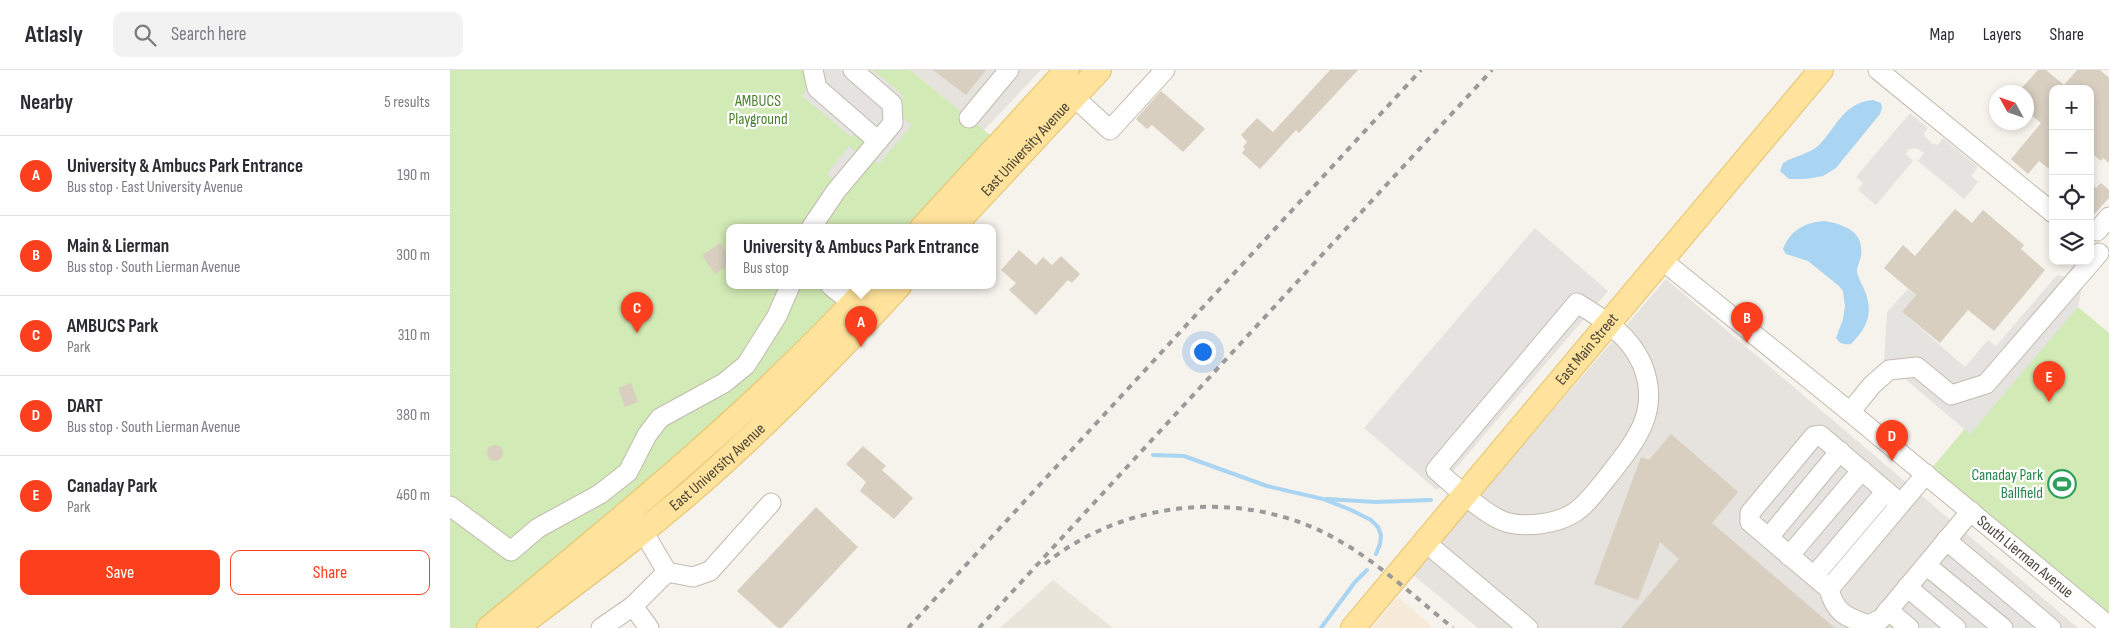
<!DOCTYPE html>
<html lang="en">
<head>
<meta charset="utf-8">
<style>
	:root { --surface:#fff; --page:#f2f2f3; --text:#2b2b33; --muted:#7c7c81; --line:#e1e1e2; --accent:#fc3f1d }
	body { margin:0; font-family:"Sofia Sans Condensed",sans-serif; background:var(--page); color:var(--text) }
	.controls { position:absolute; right:15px; top:15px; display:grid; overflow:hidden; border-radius:10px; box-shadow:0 2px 8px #0003 }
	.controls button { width:45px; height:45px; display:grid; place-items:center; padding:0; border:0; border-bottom:1px solid var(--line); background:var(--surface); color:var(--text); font:25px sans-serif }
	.compass { position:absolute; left:1539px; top:15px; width:45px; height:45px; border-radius:50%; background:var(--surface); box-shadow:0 2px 8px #0003; rotate:310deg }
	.you { position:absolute; left:752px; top:281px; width:18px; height:18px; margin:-12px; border:4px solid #fff; border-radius:50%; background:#1a73e8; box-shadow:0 0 0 8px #1a73e833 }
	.badge { display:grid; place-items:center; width:32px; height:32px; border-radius:50%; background:var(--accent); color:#fff; font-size:16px; font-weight:700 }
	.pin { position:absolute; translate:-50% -41px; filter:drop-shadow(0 1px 2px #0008) }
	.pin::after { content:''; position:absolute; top:26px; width:18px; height:15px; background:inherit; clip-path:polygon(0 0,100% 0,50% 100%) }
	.popup { position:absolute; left:276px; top:154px; width:270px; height:65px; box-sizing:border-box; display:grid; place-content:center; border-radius:10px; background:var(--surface); filter:drop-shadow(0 1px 4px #0005); font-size:16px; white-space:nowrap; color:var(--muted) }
	.popup b { font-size:19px; color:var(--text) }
	.popup::after { content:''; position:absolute; left:50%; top:100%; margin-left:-10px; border:10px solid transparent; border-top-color:var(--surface) }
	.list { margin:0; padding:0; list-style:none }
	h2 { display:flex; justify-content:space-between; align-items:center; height:65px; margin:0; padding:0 20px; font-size:21px }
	h2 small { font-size:16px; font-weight:400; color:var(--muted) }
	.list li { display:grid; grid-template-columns:32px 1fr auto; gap:15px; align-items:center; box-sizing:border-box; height:80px; padding:0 20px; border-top:1px solid var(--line) }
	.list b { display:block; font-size:19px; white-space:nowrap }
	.list p { margin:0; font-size:16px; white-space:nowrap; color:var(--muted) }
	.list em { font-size:16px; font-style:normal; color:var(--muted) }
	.actions { display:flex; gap:10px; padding:15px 20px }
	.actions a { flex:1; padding:11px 0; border:1px solid var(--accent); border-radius:10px; text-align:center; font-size:18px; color:var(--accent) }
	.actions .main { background:var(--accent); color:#fff }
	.icon { flex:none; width:28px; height:28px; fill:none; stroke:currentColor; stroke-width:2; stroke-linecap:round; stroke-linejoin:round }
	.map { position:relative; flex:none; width:1659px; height:558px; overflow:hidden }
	header { display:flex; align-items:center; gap:30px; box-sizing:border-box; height:70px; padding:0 25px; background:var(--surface); border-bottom:1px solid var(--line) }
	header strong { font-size:24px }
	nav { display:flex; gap:28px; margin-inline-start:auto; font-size:18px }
	.search { width:350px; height:45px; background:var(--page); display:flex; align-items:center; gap:12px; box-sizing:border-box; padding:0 18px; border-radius:10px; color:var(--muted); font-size:19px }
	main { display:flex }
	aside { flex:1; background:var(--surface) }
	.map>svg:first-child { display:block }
</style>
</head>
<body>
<header>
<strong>Atlasly</strong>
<div class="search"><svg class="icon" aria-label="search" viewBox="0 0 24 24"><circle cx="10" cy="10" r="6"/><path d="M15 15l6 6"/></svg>Search here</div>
<nav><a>Map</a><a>Layers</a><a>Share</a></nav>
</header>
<main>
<aside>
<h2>Nearby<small>5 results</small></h2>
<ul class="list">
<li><span class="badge">A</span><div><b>University &amp; Ambucs Park Entrance</b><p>Bus stop · East University Avenue</p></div><em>190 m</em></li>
<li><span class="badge">B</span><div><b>Main &amp; Lierman</b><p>Bus stop · South Lierman Avenue</p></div><em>300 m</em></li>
<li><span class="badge">C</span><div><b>AMBUCS Park</b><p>Park</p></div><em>310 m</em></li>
<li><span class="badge">D</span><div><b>DART</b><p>Bus stop · South Lierman Avenue</p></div><em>380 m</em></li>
<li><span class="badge">E</span><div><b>Canaday Park</b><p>Park</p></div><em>460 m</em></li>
</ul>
<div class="actions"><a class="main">Save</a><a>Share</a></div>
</aside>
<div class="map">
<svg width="1659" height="558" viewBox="0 0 1659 558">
	<rect width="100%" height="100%" fill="#f6f3ec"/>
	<path fill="#eae5da" d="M603,510L663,558H550Z"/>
	<path fill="#f7ead8" d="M948,527L984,558H921Z"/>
	<g fill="#e6e2dd">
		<path d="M460,0H591L534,60Z"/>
		<path d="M1216,209L1628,558H1028L962,504Z"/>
	</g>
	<g fill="#d2eab5">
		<path d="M0,0H460L550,73L472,158H280V216H419L39,558H0Z"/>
		<path d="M1622,232L1659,263V548L1480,400Z"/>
	</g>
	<g fill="#e5e3e0">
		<path d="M354,0H423L454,26L447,36L453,48L462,55L429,94L423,89L396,119L377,104L399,76L405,81L410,80L416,72L408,59L401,67L352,26L359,15Z"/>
		<path d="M1460,43L1478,58L1474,63L1475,67L1483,74L1488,75L1493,68L1528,97L1521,106L1528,112L1514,129L1468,91L1474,83L1466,78L1459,79L1456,84L1463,91L1426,135L1408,120L1413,113L1406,107Z"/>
		<path d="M1085,158L1158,221L987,420L914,358Z"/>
		<path d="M1607,205L1633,211L1628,237L1520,364L1434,291L1437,242L1458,219L1466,225L1452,242L1515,297L1538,270L1546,276Z"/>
		<path d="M1361,352L1441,419L1356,520L1276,453Z"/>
		<path d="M1509,476L1606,558H1441Z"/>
	</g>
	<g fill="#a9d4f2">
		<path d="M1423,30L1431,33L1432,38L1430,44L1386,98L1373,106L1356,109H1339L1330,101L1333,93C1342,87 1361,83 1368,76C1387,57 1393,33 1423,30Z"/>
		<path d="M1375,151C1395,155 1414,161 1411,186C1410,191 1407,196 1407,201C1407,206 1412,214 1414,219C1424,243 1418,256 1401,274C1394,275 1390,274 1386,268L1393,249L1395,236L1393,221L1389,216L1358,191L1336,184L1333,179C1340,160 1356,152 1375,151Z"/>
	</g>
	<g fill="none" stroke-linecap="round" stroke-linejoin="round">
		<g stroke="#a9d4f2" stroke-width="4">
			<path d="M703,385L734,386L817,416L873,429L899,439L921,450L928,457L931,465L930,474L926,484"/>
			<path d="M876,429L926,432L981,430"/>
			<path d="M871,558L905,512L917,500"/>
		</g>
	</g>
	<g fill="#d8cfc1">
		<path d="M483,0H536L516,25Z"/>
		<path d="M880,0H908L849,63L846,60L810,99L792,83L795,79L793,77L797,72L791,65L807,48L823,62Z"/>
		<path d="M1588,0H1596L1614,15L1627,0H1650L1659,8V93L1653,88L1651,91L1640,82V19H1603V65L1598,71L1603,74V102L1589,91L1578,104L1561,89L1591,53L1576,41V22H1568Z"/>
		<path d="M711,21L755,59L733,82L702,55L697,59L686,49Z"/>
		<path d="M1640,112L1646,118L1651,113L1659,120V128L1640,149Z"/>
		<path d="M1505,139L1522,153L1533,140L1574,175L1571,179L1595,200L1544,261L1518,240L1490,273L1452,242L1466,225L1434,198L1453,175L1465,186Z"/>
		<path d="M270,173L280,187V194L265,204L252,185Z"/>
		<path d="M569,180L586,195L593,187L602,195L611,186L630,204L622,213L618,210L586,245L559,220L566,213L551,200Z"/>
		<path d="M181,313L188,332L175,337L168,318Z"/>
		<path d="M1221,364L1288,422L1262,453L1385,558H1171L1229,489L1210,472L1188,530L1144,514L1191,387L1199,390Z"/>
		<circle cx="45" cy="383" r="8"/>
		<path d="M413,376L436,396L432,400L463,428L444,449L410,421L416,412L396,394Z"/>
		<path d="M366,437L408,477L332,558H328L287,521Z"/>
	</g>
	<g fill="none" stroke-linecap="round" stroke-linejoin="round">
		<defs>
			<g id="minor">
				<path d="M363,0L367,18L428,71"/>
				<path d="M1428,0L1603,143"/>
				<path d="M624,27L660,60L715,0"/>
				<path d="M519,48L559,0"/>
				<path d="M361,158L386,121L443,53L442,34L403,0"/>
				<path d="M1647,161L1659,147"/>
				<path id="s1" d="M1212,190L1400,342L1659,556"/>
				<path d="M381,216L413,242"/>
				<path d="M1127,233C1153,249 1179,264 1192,294C1212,342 1184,373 1156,409C1146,421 1136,436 1122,444C1105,454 1078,457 1059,453C1037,448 1004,415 986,400Z"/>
				<path d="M1400,342L1422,315L1439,300L1467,297L1501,325L1536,314L1649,183"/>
				<path d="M1476,404L1379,519C1385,543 1396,547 1418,555L1431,549L1521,441"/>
				<path d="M0,436L61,481L88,458L150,424L178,402L197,365L210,348L274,313L296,295L327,246L340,216"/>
				<path d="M1319,467L1390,381"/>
				<path d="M1496,470L1601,558"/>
				<path d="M975,472L1078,558"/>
				<path d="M1339,486L1412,400"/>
				<path d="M1476,495L1553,558"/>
				<path d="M217,502L243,507L260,501L321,433"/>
				<path d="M1364,506L1436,421"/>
				<path d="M1457,517L1506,558"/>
				<path d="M1379,519L1300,452V443L1364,366L1370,365L1450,433"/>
				<path d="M183,536L199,558"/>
				<path d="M1438,540L1459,558"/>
				<path d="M151,558L183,536L217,502L193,461L183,451"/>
			</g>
			<g id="major">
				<path d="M472,158L617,0"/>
				<path id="s2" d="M502,158L649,0"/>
				<path d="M39,558C171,449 303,342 419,216"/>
				<path id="s3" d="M66,558C126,513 187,468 245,418C317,355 384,287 449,216"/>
				<path id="s4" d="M903,558L1371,0"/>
			</g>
		</defs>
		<use href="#minor" stroke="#c2bbae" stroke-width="21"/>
		<use href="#major" stroke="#e6c16a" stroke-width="26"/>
		<use href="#minor" stroke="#fff" stroke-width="19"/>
		<use href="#major" stroke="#ffe39c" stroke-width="24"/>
		<g stroke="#9a9a9a" stroke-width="4" stroke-dasharray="6 6" stroke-linecap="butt">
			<path d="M595,494C676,428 798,418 888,470C930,494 966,528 1003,558"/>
			<path d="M458,558L971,0"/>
			<path d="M529,558L1042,0"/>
		</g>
	</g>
	<defs>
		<symbol id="stadium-ring" viewBox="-11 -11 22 22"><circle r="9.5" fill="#fff" stroke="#2e9e5b" stroke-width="1.5"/><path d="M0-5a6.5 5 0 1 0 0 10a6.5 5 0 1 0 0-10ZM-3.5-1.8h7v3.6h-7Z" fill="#2e9e5b"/></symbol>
	</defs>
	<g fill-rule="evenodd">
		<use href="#stadium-ring" x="1596" y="398" width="32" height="32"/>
	</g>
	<g text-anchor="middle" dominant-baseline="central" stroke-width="4.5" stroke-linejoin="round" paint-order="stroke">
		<g font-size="16" fill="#4a7f2a" stroke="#fff">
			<text x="308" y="31">AMBUCS<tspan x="308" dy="18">Playground</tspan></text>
		</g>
		<g font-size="16" fill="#4b4439" stroke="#fff">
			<text stroke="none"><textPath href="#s2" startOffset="108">East University Avenue</textPath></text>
			<text stroke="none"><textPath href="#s4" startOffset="364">East Main Street</textPath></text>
			<text stroke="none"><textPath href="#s3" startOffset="258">East University Avenue</textPath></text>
			<text stroke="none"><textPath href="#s1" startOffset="469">South Lierman Avenue</textPath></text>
		</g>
		<g font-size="16" fill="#27864d" stroke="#fff" text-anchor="end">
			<text x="1593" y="405">Canaday Park<tspan x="1593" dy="18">Ballfield</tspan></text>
		</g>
	</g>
</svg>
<div class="controls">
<button>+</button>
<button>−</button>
<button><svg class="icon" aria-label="locate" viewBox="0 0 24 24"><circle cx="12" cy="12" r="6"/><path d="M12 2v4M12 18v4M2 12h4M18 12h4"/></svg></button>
<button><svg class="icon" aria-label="layers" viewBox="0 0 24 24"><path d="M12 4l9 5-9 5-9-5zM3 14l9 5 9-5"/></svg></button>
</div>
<svg class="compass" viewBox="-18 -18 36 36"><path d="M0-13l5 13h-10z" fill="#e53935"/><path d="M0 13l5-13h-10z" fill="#7c7c81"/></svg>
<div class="you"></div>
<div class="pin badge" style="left:411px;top:277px">A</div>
<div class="popup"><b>University &amp; Ambucs Park Entrance</b>Bus stop</div>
<div class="pin badge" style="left:1297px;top:273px">B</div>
<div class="pin badge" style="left:187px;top:263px">C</div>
<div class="pin badge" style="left:1442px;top:391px">D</div>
<div class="pin badge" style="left:1599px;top:332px">E</div>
</div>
</main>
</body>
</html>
